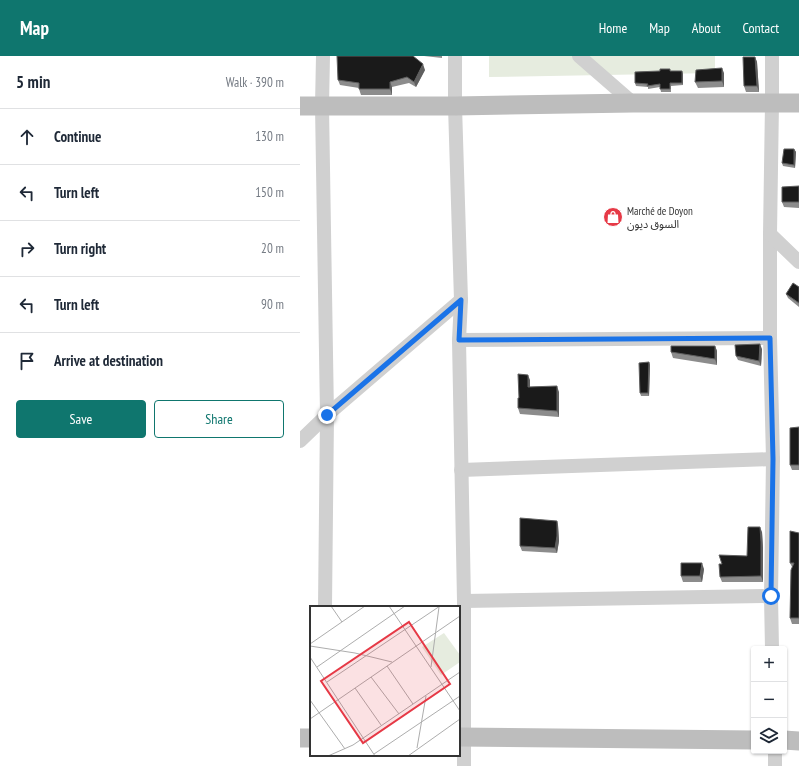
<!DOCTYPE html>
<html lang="en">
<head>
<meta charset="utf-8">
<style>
	:root { --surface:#fff; --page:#f2f2f3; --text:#1f2937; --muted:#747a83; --line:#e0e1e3; --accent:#0f766e }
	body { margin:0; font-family:"PT Sans Narrow","Noto Sans Arabic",sans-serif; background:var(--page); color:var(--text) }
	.controls { position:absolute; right:12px; bottom:12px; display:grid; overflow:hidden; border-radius:4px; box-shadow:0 1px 3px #0004 }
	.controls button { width:36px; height:36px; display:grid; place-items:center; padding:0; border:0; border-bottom:1px solid var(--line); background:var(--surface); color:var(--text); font:20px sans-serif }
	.stop { position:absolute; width:12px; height:12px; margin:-9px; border:3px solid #1a73e8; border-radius:50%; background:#fff }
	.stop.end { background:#1a73e8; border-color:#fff; box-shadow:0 1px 4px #0008 }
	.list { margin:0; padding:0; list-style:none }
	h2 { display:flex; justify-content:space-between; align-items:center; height:52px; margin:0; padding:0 16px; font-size:17px }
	h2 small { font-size:13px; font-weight:400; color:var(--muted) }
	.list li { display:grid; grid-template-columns:26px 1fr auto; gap:12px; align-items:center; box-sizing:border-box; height:56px; padding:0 16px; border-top:1px solid var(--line) }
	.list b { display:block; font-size:15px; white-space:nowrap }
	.list em { font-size:13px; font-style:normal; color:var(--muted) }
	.actions { display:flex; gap:8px; padding:12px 16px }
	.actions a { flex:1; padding:9px 0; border:1px solid var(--accent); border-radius:4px; text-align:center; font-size:14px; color:var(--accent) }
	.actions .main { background:var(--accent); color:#fff }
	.icon { flex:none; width:22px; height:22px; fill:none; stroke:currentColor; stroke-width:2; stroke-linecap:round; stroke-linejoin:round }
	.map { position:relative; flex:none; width:499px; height:710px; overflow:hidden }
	header { display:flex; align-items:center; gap:24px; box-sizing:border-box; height:56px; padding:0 20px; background:var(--accent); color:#fff }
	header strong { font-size:19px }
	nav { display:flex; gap:22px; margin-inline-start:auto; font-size:14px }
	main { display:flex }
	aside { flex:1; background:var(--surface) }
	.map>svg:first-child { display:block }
</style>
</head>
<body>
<header>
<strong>Map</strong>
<nav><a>Home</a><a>Map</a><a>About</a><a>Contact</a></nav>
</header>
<main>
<aside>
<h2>5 min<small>Walk · 390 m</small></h2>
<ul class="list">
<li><svg class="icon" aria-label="ahead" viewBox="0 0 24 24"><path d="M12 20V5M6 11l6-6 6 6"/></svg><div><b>Continue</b></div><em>130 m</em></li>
<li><svg class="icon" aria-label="left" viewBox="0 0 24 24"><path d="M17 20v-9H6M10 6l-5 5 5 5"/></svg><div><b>Turn left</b></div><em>150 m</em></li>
<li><svg class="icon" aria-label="right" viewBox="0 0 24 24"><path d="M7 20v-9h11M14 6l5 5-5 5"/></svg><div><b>Turn right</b></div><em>20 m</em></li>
<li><svg class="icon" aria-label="left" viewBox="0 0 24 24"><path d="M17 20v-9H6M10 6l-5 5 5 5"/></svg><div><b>Turn left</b></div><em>90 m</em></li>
<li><svg class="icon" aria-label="arrive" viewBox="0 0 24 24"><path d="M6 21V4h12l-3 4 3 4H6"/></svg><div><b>Arrive at destination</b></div></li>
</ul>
<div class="actions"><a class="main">Save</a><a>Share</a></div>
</aside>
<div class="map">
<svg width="499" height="710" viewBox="0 0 499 710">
	<rect width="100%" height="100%" fill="#fff"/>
	<path fill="#e6ecdf" d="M189,0H415V17L189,21Z"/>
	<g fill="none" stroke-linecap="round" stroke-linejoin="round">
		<g stroke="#d0d0d0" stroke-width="14">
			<path d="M23,0L22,50L27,359L25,551"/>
			<path d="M155,0V50L161,244L159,284L164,545V710"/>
			<path d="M279,0L333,47"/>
			<path d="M472,0V47L470,178V282L473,403L471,540L472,593"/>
			<path d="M470,178L499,206"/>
			<path d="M159,284L470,282"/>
			<path d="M0,385L27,359L161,244"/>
			<path d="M161,414L473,403"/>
			<path d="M164,545L471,540"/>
			<path d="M475,695V710"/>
		</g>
		<g stroke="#bdbdbd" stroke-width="19">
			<path d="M0,50H155L333,47H499"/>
			<path d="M159,681L454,684"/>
			<path d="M0,682H11"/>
			<path d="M484,684L499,685"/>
		</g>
	</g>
	<g fill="#8c8c8c">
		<path d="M124,0H142V2Z"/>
		<path d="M455,1L457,6L459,36H446L444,30Z"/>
		<path d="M125,14L116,31L109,27L92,31V39H61L59,33V32L40,29L38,24Z"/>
		<path d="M370,15H382L383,18V29L371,30V36H361L360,31L348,33V31L336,30L335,27Z"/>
		<path d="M424,17V31L398,32L395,26Z"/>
		<path d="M494,93L496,96L495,112L483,110L482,107Z"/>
		<path d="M499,130V152L484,151L482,146Z"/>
		<path d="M499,231V251L488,242L486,238Z"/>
		<path d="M415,290L417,295V309L373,302L371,296Z"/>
		<path d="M462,293L461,310L438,304L436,300Z"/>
		<path d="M349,306L350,309L349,340H341L340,337Z"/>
		<path d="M230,324V331L259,336V361L220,358L218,352L219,342Z"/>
		<path d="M499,371V414H492L490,409Z"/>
		<path d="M257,465L258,469L259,485L257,497L222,495L220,490Z"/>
		<path d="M462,476L463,492V526H422L420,521L422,508L447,500Z"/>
		<path d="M499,477V568H492L490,562L492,511L490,507Z"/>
		<path d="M404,513L402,526H383L381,520Z"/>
	</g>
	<g fill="#5f5f5f">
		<path d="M455,1L457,6L459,36L457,30Z"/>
		<path d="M123,8L125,14L116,31L114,26Z"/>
		<path d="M422,12L424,17V31L422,25Z"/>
		<path d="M382,15L383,18V29L382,27Z"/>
		<path d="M90,26L92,31V39L90,33Z"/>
		<path d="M494,93L496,96L495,112L494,109Z"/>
		<path d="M460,288L462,293L461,310L459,305Z"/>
		<path d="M415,290L417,295V309L415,303Z"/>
		<path d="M349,306L350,309L349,340L348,337Z"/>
		<path d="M228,319L230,324V336L228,331Z"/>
		<path d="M257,330L259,336V361L257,355Z"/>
		<path d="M257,465L258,469L259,485L257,497L255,492Z"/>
		<path d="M460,471L462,476L463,492V526L461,520Z"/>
		<path d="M402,507L404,513L402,526L400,520Z"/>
	</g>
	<g fill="#1a1a1a" stroke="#5f5f5f">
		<path d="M37,0H113L123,8L114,26L107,21L90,26V33H59V27L38,24Z"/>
		<path d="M443,1H455L457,30H444Z"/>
		<path d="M422,12V25L395,26L396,14Z"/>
		<path d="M360,13H370V15H382V27H370V33H360V28L347,30L348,28L335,27V16L360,15Z"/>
		<path d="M484,93H494V109L482,107Z"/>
		<path d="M499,130V146H482V131Z"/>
		<path d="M493,227L499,231V247L486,238Z"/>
		<path d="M460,288L459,305L436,300L435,289Z"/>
		<path d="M371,290H415V303L371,296Z"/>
		<path d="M349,306L348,337H340L339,307Z"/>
		<path d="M218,318L228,319V331L257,330V355L218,352V342H219Z"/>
		<path d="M499,371V409H490V372Z"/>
		<path d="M220,462L257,465V480L255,492L220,490Z"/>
		<path d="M448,471H460L461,486V520L420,521L419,508H422L419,499L447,500Z"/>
		<path d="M490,475L499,477V562H490L491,514L494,507H490Z"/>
		<path d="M381,507H402L400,520H381Z"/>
	</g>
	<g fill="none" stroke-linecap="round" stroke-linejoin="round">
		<path stroke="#1a73e8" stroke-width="5" d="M27,359L161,244L159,284L470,282L473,403L471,540"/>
	</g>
	<defs>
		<symbol id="shop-disc" viewBox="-11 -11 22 22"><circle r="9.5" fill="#e63946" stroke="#fff"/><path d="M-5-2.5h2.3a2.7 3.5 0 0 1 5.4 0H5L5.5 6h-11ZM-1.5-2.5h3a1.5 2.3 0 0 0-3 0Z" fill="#fff"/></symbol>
	</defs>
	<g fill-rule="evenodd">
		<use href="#shop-disc" x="302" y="150" width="22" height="22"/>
	</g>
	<g text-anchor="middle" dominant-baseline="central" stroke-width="4" stroke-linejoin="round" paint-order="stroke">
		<g font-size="11" fill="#333" stroke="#fff" text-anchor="start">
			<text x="327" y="155">Marché de Doyon<tspan x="327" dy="13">السوق ديون</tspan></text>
		</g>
	</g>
	<g transform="translate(10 550)">
		<rect width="150" height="150" fill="#fff"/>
		<path d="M134,27L150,49V56L131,69L112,41Z" fill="#e6ecdf"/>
		<path fill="none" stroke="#adadad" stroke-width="1" d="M21,0L32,16M79,0L150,105M0,38L55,0M0,40L45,47L82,56M0,51L65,150M77,60L103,98M7,61L95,0M121,61L129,1M61,71L89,108M17,76L130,0M45,82L71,119M0,94L35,143M0,113L150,10M107,142L116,90M64,148L150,90M18,150L43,139L150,66M98,150L150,113"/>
		<path fill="#e63946" fill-opacity="0.15" stroke="#e63946" stroke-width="2" d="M99,16L140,78L53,137L11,75Z"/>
		<rect width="150" height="150" fill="none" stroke="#333" stroke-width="2"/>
	</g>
</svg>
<div class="controls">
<button>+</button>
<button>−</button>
<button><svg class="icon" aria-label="layers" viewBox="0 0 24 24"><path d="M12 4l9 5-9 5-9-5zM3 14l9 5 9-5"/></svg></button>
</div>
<div class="stop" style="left:471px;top:540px"></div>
<div class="stop end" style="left:27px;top:359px"></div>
</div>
</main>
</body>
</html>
